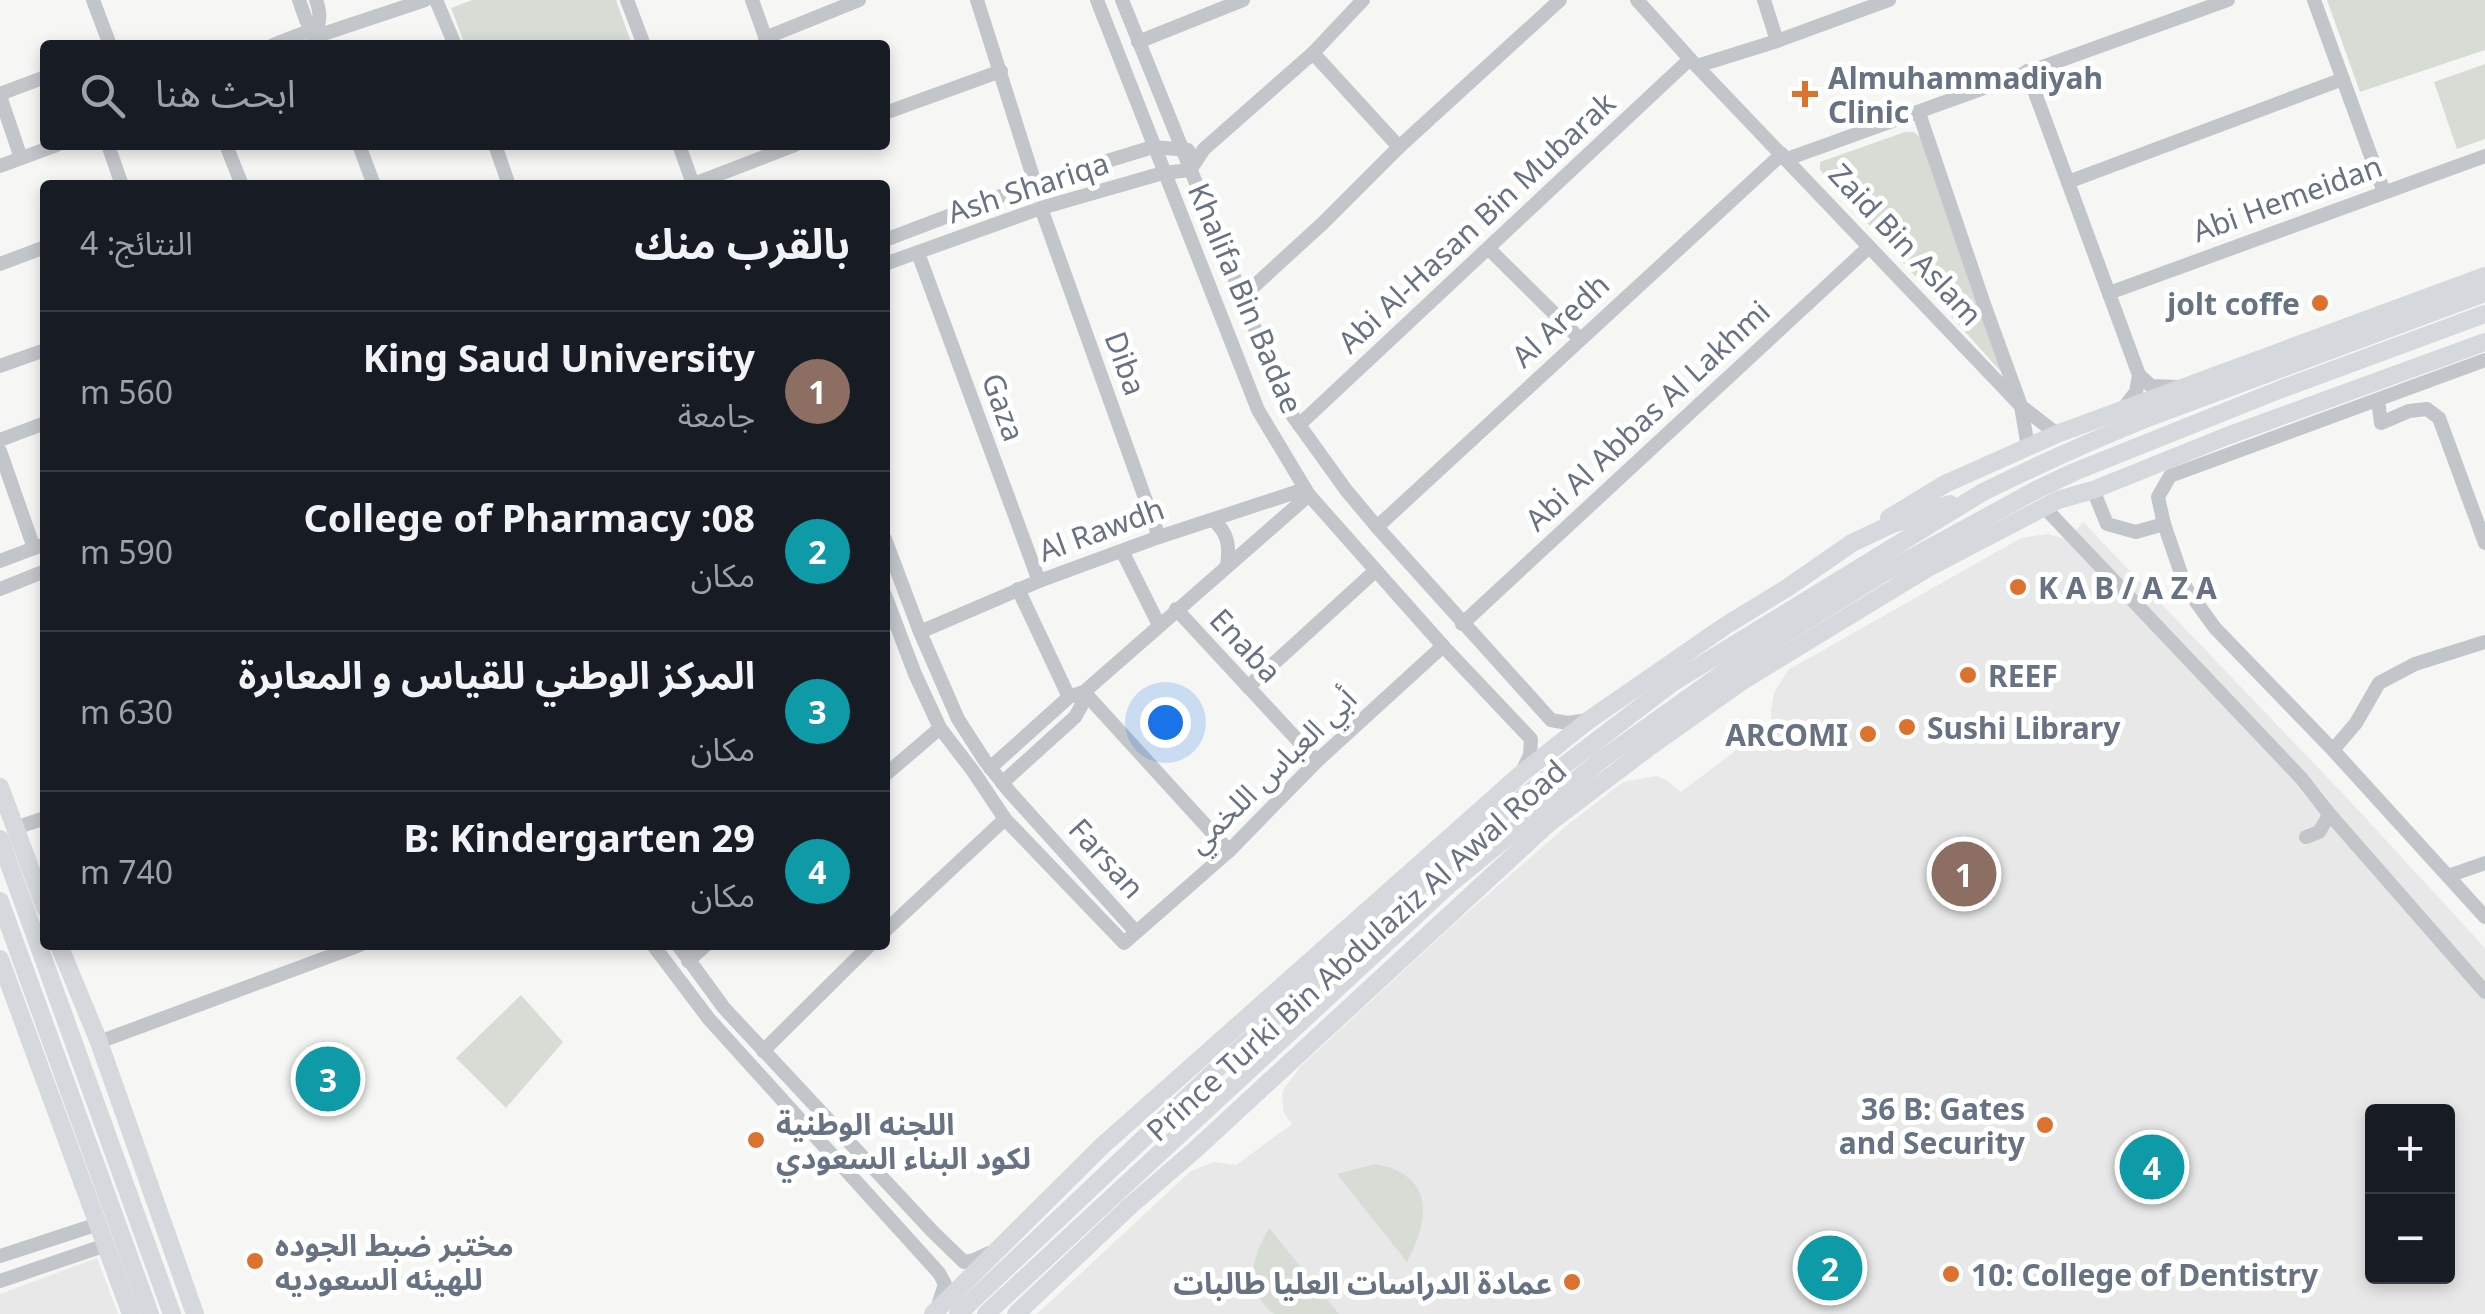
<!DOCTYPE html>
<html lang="ar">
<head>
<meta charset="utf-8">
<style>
	:root { --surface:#171b24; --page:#242831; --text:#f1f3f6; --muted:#9ea1a6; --line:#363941; --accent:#ea580c }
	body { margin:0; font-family:"Noto Sans","Noto Sans Arabic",sans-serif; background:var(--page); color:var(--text); direction:rtl }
	.controls { position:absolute; right:30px; bottom:30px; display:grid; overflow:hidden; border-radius:10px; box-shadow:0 5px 15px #0003 }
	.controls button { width:90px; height:90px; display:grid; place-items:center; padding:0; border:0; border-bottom:2px solid var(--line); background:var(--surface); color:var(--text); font:50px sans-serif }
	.you { position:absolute; left:1165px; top:722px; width:35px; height:35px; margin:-25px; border:8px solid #fff; border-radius:50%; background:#1a73e8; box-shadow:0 0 0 15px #1a73e833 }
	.badge { display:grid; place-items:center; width:65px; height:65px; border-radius:50%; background:var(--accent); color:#fff; font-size:32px; font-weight:700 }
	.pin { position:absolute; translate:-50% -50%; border:5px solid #fff; box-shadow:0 2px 10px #0006 }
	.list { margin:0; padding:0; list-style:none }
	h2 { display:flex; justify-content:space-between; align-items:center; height:130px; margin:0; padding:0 40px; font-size:42px }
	h2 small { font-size:32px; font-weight:400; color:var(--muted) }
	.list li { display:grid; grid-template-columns:65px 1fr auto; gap:30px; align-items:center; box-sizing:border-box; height:160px; padding:0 40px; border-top:2px solid var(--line) }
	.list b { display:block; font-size:38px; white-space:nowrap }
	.list p { margin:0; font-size:32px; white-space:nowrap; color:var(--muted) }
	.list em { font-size:32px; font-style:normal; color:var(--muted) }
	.icon { flex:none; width:55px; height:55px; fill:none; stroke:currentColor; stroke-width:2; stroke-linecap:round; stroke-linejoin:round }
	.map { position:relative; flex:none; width:2485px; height:1314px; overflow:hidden; direction:ltr }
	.search { position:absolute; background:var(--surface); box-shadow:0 5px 15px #0003; left:40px; top:40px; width:850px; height:110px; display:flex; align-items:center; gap:25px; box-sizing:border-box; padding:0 35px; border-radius:10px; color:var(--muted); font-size:38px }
	.panel { position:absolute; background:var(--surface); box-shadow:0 5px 15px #0003; left:40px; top:180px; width:850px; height:770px; border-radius:10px; direction:rtl }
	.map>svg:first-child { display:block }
</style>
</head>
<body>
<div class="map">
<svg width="2485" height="1314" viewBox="0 0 2485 1314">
	<rect width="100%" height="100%" fill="#f6f7f4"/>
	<g fill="#e7e8e7" fill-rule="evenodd">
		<path d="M2083,522L2348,799L2485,948V1314H1037L1191,1171L1214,1162L1236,1165L1292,1124L1284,1113L1282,1096L1284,1089L1301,1066L1453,925L1570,823L1623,782L1657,776L1666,780L1681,792L1772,723L1771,712L1774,693L1788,670L2021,538L2048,534L2068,540ZM2372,1112H2448V1276H2372Z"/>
		<path d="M97,1258L118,1314H0V1294Z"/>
	</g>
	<g fill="#d7ddd5">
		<path d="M472,0H616L632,45H465L451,8Z"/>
		<path d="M2327,0H2485V50L2360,92Z"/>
		<path d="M2485,64V139L2457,149L2434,82Z"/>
		<path d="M1905,132H1914L1921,138L2003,374L1820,170V162Z"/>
		<path d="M521,995L563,1042L506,1108L456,1058Z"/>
		<path d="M1375,1164C1382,1166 1391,1167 1398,1171C1437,1191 1423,1232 1407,1262L1337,1174Z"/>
		<path d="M1269,1228L1339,1314C1328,1314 1282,1314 1274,1314C1272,1313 1264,1305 1263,1303C1244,1278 1256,1251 1269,1228Z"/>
	</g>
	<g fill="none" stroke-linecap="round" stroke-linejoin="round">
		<g stroke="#c2c5c9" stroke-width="14">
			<path d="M93,0L110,45"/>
			<path d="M299,0L306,20L316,35"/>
			<path d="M316,0C324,21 315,23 318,40"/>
			<path d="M436,0L455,45"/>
			<path d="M627,0L644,45"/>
			<path d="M752,0L767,42"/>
			<path d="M977,0L1035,183"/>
			<path d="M1097,0L1258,410L1309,495L1443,646L1531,739L1530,755L1522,772"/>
			<path d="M1122,0L1287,408L1346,490L1377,527L1551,720L1568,723L1588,720"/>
			<path d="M1637,0L1690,59L2021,406L2057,434"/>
			<path d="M1764,0L1777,41"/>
			<path d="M2314,0L2384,192"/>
			<path d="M317,36L425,0"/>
			<path d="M765,38L859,0"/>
			<path d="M1138,42L1243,0"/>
			<path d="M273,45L306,32L317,36"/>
			<path d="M1313,53L1399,147"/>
			<path d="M1697,66L1777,41L1889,0"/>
			<path d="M2027,71L2139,375L2136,392L2122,410"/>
			<path d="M0,94L45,77"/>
			<path d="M0,96L21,158"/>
			<path d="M885,113L1001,71"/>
			<path d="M1919,113L1985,307L2021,406L2028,447"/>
			<path d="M108,145L122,185"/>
			<path d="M226,145L242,185"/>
			<path d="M359,145L374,185"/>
			<path d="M495,145L509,185"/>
			<path d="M679,145L693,184"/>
			<path d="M1787,159L2228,0"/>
			<path d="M0,166L57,145"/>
			<path d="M2068,182L2343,79"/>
			<path d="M691,185L795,145"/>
			<path d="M1041,208L1159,537"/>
			<path d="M885,240L1035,183L1153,147L1188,150"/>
			<path d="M1489,249L1580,339"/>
			<path d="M918,253L1039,581"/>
			<path d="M0,264L45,247"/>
			<path d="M885,264L1041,208L1163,173L1190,170L1204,149L1313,53L1363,0"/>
			<path d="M2109,293L2485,156"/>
			<path d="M1241,298L1323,223L1399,147L1560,0"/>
			<path d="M2485,360L2170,476L2158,497L2164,524L2186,588L2215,628L2333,750L2485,917"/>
			<path d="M0,366L45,350"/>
			<path d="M2139,375L2151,386L2179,387"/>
			<path d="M2378,400L2381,423L2409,411L2427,409L2439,418L2485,543"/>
			<path d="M1299,425L1690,59"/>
			<path d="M0,440L45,423"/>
			<path d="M0,451L34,548"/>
			<path d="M2093,490L2107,524L2136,532L2164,524"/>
			<path d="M2044,507L2302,779L2326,810L2485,992"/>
			<path d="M1213,520C1228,532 1230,547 1227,565"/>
			<path d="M1377,527L1782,154"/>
			<path d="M885,539L920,632L958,719L985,761L1008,790L1136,932"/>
			<path d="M1122,551L1159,625"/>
			<path d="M0,561L45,544"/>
			<path d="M0,589L45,571"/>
			<path d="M1018,589L1069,697"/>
			<path d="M885,595L915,674L940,728L973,771L1005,819L1124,943L1229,851L1317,761L1443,646"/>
			<path d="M1176,609L1317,761"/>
			<path d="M1462,624L1869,247"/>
			<path d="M920,632L1039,581L1159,537L1305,489"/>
			<path d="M1248,687L1375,571"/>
			<path d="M1084,692L1229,851"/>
			<path d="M2333,750L2356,723L2379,683L2415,664L2485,642"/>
			<path d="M990,768L1069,697L1084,692L1309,495"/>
			<path d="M885,775L940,728"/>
			<path d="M1002,783L1075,717L1084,701V692"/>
			<path d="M15,828L45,818"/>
			<path d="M2306,837L2319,832L2328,817L2327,811"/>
			<path d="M2448,876L2485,863"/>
			<path d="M885,931L1005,819"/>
			<path d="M653,945L709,1019L939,1273L945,1284L937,1309"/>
			<path d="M678,945L724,1008L933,1232L964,1262L974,1260L989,1253"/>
			<path d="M688,961L706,945"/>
			<path d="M99,1042L360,945"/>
			<path d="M763,1051L870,945"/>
			<path d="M0,1256L98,1224"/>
			<path d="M0,1281L106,1245"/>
		</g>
		<g stroke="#d5d8dc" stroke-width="18">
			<path d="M1889,518L1945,484L2057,434L2485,276"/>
			<path d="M0,787L45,908"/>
			<path d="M0,839L172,1314"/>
			<path d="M0,901L150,1314"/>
			<path d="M59,945L99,1042L195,1314"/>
			<path d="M0,959L131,1314"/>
			<path d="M933,1314L1102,1146L1440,846L1521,774L1589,720L1725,626L1787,588L1852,543L1890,525L1950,504"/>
			<path d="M958,1314L1219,1067L1493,820L1672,683L1983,492C2038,465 2093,440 2150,417L2485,293"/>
			<path d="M986,1314L1451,883L1601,760L1730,668L1880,575L2036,490L2074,472L2279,390L2485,314"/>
			<path d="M1016,1314L1130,1206L1196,1149L1549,823L1648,748L1744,680L1926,569L2058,500L2093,490L2227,436L2485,342"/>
		</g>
	</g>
	<g fill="#dc722e" stroke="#fff" stroke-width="4">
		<path d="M1800 79h10v10h10v10h-10v10h-10v-10h-10v-10h10z"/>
		<circle cx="2320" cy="303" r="10"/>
		<circle cx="2018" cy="587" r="10"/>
		<circle cx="1968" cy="675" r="10"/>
		<circle cx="1907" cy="727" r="10"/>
		<circle cx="1868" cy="734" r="10"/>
		<circle cx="2045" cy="1125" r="10"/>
		<circle cx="756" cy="1140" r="10"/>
		<circle cx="255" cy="1261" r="10"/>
		<circle cx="1951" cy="1274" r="10"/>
		<circle cx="1572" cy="1282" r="10"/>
	</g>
	<g text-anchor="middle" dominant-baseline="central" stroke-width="10" stroke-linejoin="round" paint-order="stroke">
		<g font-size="30" font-weight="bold" fill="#677283" stroke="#fff" text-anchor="start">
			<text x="1828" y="77">Almuhammadiyah<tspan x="1828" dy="34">Clinic</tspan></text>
			<text x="2300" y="303" text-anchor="end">jolt coffe</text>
			<text x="2038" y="587">K A B / A Z A</text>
			<text x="1988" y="675">REEF</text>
			<text x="1927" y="727">Sushi Library</text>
			<text x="1848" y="734" text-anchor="end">ARCOMI</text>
			<text x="2025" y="1108" text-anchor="end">36 B: Gates<tspan x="2025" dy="34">and Security</tspan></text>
			<text x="776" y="1123">اللجنه الوطنية<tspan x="776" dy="34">لكود البناء السعودي</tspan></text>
			<text x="275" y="1244">مختبر ضبط الجوده<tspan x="275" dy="34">للهيئه السعوديه</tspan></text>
			<text x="1971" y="1274">10: College of Dentistry</text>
			<text x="1552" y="1282" text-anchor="end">عمادة الدراسات العليا طالبات</text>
		</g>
		<g font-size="30" fill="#677283" stroke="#fff">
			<text transform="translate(1028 187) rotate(-18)">Ash Shariqa</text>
			<text transform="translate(2287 198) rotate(-20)">Abi Hemeidan</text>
			<text transform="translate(1476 222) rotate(-43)">Abi Al-Hasan Bin Mubarak</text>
			<text transform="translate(1906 244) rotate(47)">Zaid Bin Aslam</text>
			<text transform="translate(1246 298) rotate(67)">Khalifa Bin Badae</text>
			<text transform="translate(1560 320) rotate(-43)">Al Aredh</text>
			<text transform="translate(1126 363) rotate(70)">Diba</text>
			<text transform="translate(1004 407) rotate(70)">Gaza</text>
			<text transform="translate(1647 415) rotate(-43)">Abi Al Abbas Al Lakhmi</text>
			<text transform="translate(1101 529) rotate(-20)">Al Rawdh</text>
			<text transform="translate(1246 645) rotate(47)">Enaba</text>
			<text transform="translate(1271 770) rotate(-44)">أبي العباس اللخمي</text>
			<text transform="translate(1107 858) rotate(48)">Farsan</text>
			<text transform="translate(1356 950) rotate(-42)">Prince Turki Bin Abdulaziz Al Awal Road</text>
		</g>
	</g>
</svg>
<div class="controls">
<button>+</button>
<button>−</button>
</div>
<div class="you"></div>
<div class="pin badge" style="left:1964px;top:874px;background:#8d6e63">1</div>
<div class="pin badge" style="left:1830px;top:1268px;background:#0f9aa8">2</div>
<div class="pin badge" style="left:328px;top:1079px;background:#0f9aa8">3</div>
<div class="pin badge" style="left:2152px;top:1167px;background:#0f9aa8">4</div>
<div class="search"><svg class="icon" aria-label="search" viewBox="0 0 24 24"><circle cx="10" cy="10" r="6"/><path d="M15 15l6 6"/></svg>ابحث هنا</div>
<section class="panel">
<h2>بالقرب منك<small>النتائج: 4</small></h2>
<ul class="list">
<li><span class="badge" style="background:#8d6e63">1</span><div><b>King Saud University</b><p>جامعة</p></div><em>560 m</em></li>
<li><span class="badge" style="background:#0f9aa8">2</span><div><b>08: College of Pharmacy</b><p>مكان</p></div><em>590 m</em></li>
<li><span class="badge" style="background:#0f9aa8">3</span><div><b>المركز الوطني للقياس و المعابرة</b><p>مكان</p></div><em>630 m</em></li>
<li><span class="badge" style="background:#0f9aa8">4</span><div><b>29 B: Kindergarten</b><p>مكان</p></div><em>740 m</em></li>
</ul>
</section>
</div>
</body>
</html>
